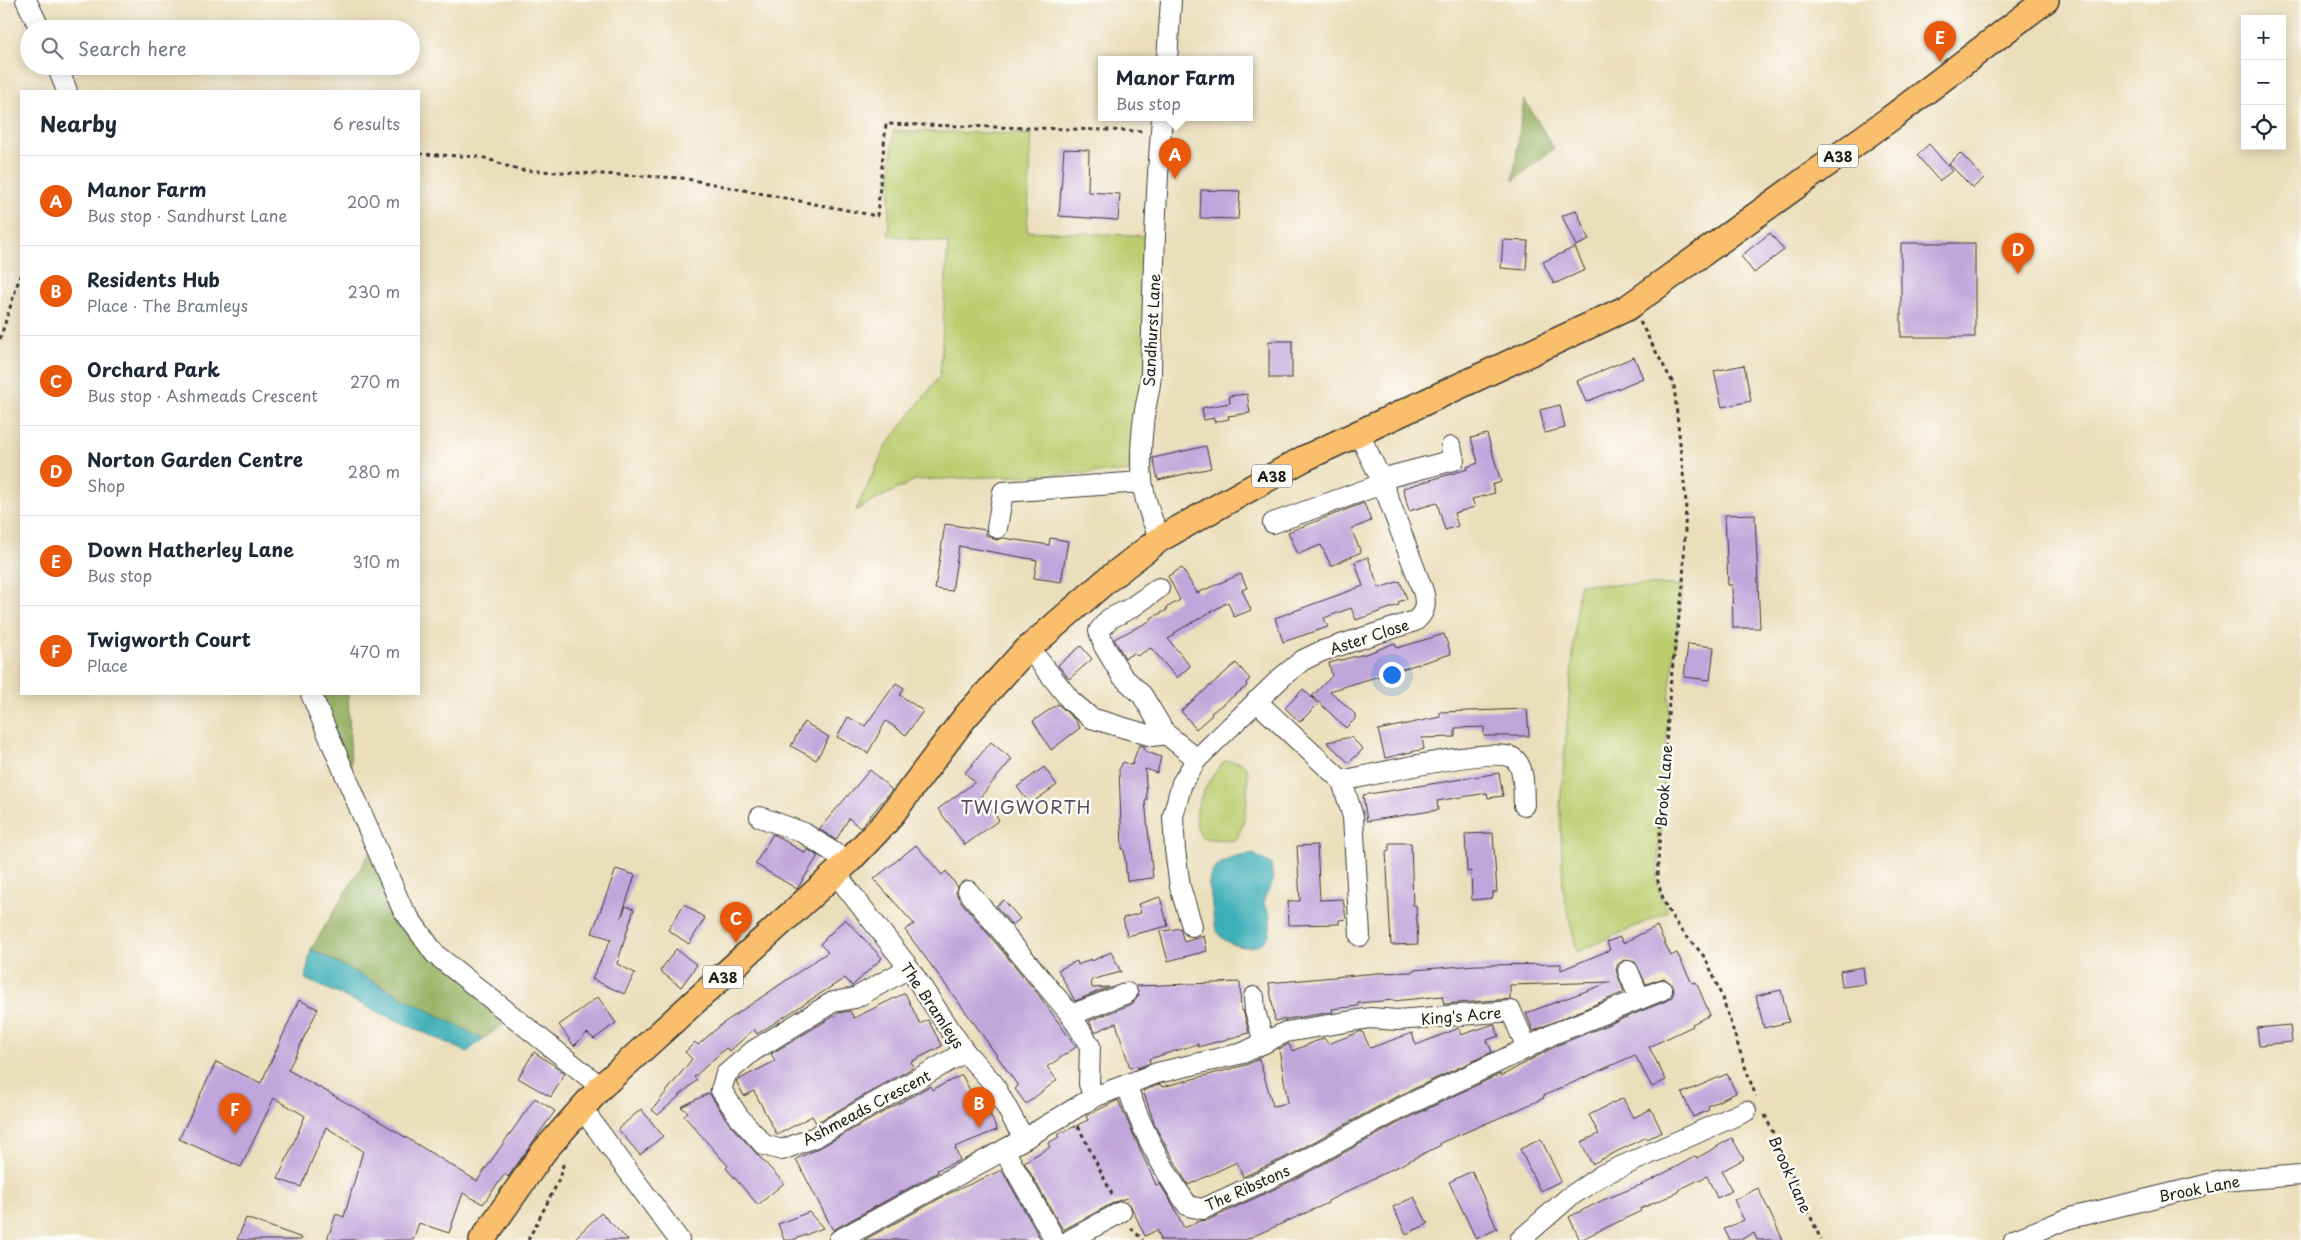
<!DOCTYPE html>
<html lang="en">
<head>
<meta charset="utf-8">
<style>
	:root { --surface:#fff; --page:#f6f6f7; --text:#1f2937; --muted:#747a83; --line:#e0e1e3; --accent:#ea580c }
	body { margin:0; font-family:"Playpen Sans",sans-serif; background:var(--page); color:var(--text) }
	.controls { position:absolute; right:15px; top:15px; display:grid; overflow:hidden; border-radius:0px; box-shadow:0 2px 12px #0003 }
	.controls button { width:45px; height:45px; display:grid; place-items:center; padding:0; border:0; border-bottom:1px solid var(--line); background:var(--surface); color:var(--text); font:25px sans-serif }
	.you { position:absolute; left:1391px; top:674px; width:18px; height:18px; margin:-12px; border:4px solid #fff; border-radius:50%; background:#1a73e8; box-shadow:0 0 0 8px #1a73e833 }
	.badge { display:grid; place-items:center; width:32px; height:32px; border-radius:50%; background:var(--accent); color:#fff; font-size:16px; font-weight:700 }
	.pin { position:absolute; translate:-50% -41px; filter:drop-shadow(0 1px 2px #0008) }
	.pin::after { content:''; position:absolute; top:26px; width:18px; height:15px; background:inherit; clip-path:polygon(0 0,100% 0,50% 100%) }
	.popup { position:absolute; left:1098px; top:56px; width:155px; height:65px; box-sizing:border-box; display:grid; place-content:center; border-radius:0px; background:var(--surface); filter:drop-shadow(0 1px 4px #0005); font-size:16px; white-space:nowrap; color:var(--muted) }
	.popup b { font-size:19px; color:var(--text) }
	.popup::after { content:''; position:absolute; left:50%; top:100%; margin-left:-10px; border:10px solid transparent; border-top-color:var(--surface) }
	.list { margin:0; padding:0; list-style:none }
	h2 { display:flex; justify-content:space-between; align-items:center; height:65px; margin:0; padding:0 20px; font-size:21px }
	h2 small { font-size:16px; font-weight:400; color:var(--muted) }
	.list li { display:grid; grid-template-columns:32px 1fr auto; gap:15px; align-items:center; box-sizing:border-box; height:90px; padding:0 20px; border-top:1px solid var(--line) }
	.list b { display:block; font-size:19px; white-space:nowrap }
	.list p { margin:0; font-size:16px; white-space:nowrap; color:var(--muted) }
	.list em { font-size:16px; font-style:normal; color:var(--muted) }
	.icon { flex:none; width:28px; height:28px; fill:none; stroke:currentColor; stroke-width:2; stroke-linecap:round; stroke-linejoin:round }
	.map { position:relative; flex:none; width:2301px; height:1240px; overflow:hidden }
	.search { position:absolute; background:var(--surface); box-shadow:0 2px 12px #0003; left:20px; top:20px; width:400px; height:55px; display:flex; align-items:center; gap:12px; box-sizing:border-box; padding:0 18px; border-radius:28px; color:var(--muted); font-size:19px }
	.panel { position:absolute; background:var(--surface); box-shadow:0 2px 12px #0003; left:20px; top:90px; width:400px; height:605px; border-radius:0px }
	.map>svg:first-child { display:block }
</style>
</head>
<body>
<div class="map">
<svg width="2301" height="1240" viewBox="0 0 2301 1240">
	<rect width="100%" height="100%" fill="#fdfcf7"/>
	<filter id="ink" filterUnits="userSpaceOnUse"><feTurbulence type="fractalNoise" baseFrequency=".02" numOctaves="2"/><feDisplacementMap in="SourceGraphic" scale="10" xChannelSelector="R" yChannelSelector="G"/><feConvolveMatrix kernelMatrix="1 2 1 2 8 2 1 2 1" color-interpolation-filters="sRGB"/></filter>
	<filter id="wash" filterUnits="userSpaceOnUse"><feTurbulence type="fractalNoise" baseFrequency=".0096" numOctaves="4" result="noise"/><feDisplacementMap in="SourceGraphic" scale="20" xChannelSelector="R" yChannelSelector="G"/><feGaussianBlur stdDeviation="1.12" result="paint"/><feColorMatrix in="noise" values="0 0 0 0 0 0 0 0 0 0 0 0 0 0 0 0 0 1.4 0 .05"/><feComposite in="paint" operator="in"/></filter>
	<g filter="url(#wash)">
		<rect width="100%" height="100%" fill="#ebdebb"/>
		<g fill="#bccd70" stroke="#6c7446">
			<path d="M893,131L1032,134L1027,231L1155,236L1140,471L915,480L856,510L886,446L940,376L948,243L888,235Z"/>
			<path d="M1579,584L1683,585L1670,687L1657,877L1662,900L1668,912L1577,952L1563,890L1560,807Z"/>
			<path d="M1225,761L1241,762L1248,771C1247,795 1248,821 1235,841L1202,838C1185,814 1209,778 1225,761Z"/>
		</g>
		<g fill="#95b062" stroke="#58663f">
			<path d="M1524,99L1554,148L1513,181Z"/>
			<path d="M311,694H348L352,789Z"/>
			<path d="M375,844L402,908L513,1017L483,1039L311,949Z"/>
		</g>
		<g fill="#3eafb8" stroke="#2d666a">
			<path d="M1253,854L1271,864C1271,869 1274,878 1272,883C1270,891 1264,894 1264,903C1265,908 1268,910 1269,913C1271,919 1271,931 1268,936C1259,955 1224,947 1217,931C1212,920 1213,909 1211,897C1211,892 1208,887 1209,882C1212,860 1234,857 1253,854Z"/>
			<path d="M311,949L483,1039L467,1052L305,979Z"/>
		</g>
		<g id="blocks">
			<g fill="#c1a6db">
				<path d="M1929,144L1952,171L1939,181L1917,155Z"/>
				<path d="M1064,149L1089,150L1088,192L1120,194L1118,220L1059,216Z"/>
				<path d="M1960,153L1984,178L1973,188L1949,164Z"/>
				<path d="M1201,190L1240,191L1238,219L1200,218Z"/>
				<path d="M1576,210L1589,240L1576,246L1562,216Z"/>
				<path d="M1770,233L1784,250L1754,273L1741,256Z"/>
				<path d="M1503,240L1528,241L1526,270L1501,268Z"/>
				<rect x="1901" y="243" width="74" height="94"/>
				<path d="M1575,247L1585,270L1554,284L1543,262Z"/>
				<rect x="1269" y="341" width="23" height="37"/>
				<path d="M1634,357L1643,378L1586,402L1577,381Z"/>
				<path d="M1744,365L1751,401L1722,407L1714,371Z"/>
				<path d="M1247,394L1250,413L1228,416L1229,419L1214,422V418L1204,420L1202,408L1230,403L1229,396Z"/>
				<path d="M1560,405L1565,428L1545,433L1540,410Z"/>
				<path d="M1487,434L1501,482L1492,485L1495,493L1472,499L1475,507L1454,513L1458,526L1445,530L1437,503L1409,511L1403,488L1468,469L1467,467L1478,463L1471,438Z"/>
				<path d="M1206,446L1211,468L1158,480L1153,458Z"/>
				<path d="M1364,503L1371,521L1351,529L1361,552L1331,566L1321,545L1298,554L1288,532Z"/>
				<path d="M1755,514L1760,628H1733L1732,585H1728L1725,515Z"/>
				<path d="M945,524L986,530V535L996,540L1003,538L1049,545L1050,538L1068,541L1061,582L1034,578L1037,560L959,546L952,591L935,589Z"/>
				<path d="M1368,557L1379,588L1400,581L1407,599L1398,602L1399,605L1356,620L1351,608L1324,618L1328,627L1283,642L1275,618L1363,586L1355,562Z"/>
				<path d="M1182,568L1197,593L1241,574L1247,588L1242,590L1251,610L1234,617L1228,602L1174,633L1175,635L1168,639L1190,666L1177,678L1151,648L1137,656L1134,653L1125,658L1114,639L1152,620L1151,618L1167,610L1166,608L1180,600L1168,576Z"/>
				<path d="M1444,634L1451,654L1330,691L1355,714V719L1346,728L1312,696L1332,676L1329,663L1369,653L1395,643L1397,648Z"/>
				<path d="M1688,644L1714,647L1710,680L1684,677Z"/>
				<path d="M1081,646L1092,659L1069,679L1058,665Z"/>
				<path d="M1236,663L1250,679L1246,683L1247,686L1211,713L1212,715L1196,729L1181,711Z"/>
				<path d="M896,683L904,688L900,695L923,711L906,735L886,721L868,753L837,737L848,717L865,726Z"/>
				<path d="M1303,689L1318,704L1300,722L1285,708Z"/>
				<path d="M1058,704L1075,720L1080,728L1051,750L1033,721Z"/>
				<path d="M1527,709L1529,736H1484V727L1455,728V737L1422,738L1424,749L1385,758L1378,730L1440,717V712Z"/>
				<path d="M804,722L829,737L816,760L791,746Z"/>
				<path d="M1351,737L1363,749L1349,763L1327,742Z"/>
				<path d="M991,742L1012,759L981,796L999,820L965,845L938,809L975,782L965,773Z"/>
				<path d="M1139,745L1144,746L1145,751L1161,757L1157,773L1145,769L1147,800L1145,801L1153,878L1127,881L1124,849H1122L1119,770L1123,762L1132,765Z"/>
				<path d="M1044,767L1057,785L1030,804L1017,787Z"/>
				<path d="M870,770L892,790L860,828L849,818L836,840L819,829Z"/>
				<path d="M1499,773L1503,796L1488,798L1487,793L1437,801L1438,810L1367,821L1363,795Z"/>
				<path d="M1493,833L1497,892H1493V898L1472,900L1471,871L1467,872L1465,834Z"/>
				<path d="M773,834L805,853L807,849L818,856L797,889L755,864Z"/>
				<path d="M1389,843H1411L1413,905H1416L1418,944L1391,945L1386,851L1389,850Z"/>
				<path d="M916,845L942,875L946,871L957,886L956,893L959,899L1038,994L1076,1047L1047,1067L1057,1080L1026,1104L1015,1089L1018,1086L979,1030L905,930L914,924L874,879Z"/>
				<path d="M1317,845L1320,900L1343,899L1346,919L1339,920V924L1289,925L1288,901H1300L1297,846Z"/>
				<path d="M616,869L635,875L621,918L626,906L634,909L617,964L635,973L624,994L592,979L611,939L592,933Z"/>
				<path d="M1160,897L1168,926L1127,936L1123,918L1141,913L1138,904Z"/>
				<path d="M1004,900L1020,919L1012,925L996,906Z"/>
				<path d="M684,904L705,918L689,944L668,930Z"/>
				<path d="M845,919L882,958L852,986L845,978L757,1034L754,1029L730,1051L726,1048L694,1077L697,1080L658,1115L652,1110L692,1059L685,1052L695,1042L698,1045L722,1024L828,952L820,944Z"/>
				<path d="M1657,926L1671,956L1677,953L1692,983L1696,982L1710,1015L1692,1024L1693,1026L1649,1047L1666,1080L1652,1087L1635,1055L1543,1096L1544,1098L1513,1112L1440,1143L1441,1145L1328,1201V1203L1245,1240H1159L1161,1239L1157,1230L1145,1236L1127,1198L1115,1202L1063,1230L1024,1162L1050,1147L1048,1143L1059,1137L1057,1135L1088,1120L1086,1116L1118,1100L1156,1185L1160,1184L1173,1205L1184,1228L1200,1221L1208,1220L1294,1180L1402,1121L1500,1074L1501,1076L1558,1045L1666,1001L1672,997L1674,991L1673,985L1664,978L1646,984L1635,962L1624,960L1618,964L1616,970L1624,992L1533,1031L1526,1013L1611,982L1510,985V999L1444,1004L1442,996L1394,1001V1000L1358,1003V1006L1332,1009L1333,1012L1275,1021L1269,983L1377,973L1413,972V970L1476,965L1561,964V970L1610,950L1607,942L1620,937L1623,943Z"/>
				<path d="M1180,928L1184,942L1204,936L1207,951L1168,961L1160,932Z"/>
				<path d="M676,949L697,965L681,987L660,971Z"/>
				<path d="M1111,952L1121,972L1091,980L1092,988L1109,987L1075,1001L1058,970L1077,961L1078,965L1091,959L1092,961Z"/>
				<path d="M1863,967L1865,984L1842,987L1840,971Z"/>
				<path d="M1240,982L1241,1011L1243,1010L1249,1033L1198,1047V1044L1149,1059L1150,1063L1138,1068L1137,1065L1130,1068L1116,1023L1095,1032L1089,1021L1132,1004L1139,995L1136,986Z"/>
				<path d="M1781,990L1789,1022L1764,1028L1756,996Z"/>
				<path d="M905,993L920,1024L928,1020L942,1046L911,1062L914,1067L816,1123L812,1116L777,1135L754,1091L744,1096L736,1081L775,1061L771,1054L839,1013L850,1011L854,1018Z"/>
				<path d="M598,997L616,1023L594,1039L587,1033L574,1046L559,1025Z"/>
				<path d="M299,1000L318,1009L288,1070L379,1121L477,1181L535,1098L555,1111L508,1177L505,1174L483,1204L463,1193L449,1233L419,1223L413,1240H327L336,1214L344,1217L363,1151L326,1127L301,1187L278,1179L305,1116L274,1098L241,1167L179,1139L216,1062L261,1083Z"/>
				<path d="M1494,1024L1499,1036L1487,1040L1492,1052L1392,1099L1284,1158L1243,1177L1237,1162L1188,1185L1156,1128L1143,1091L1160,1084L1162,1087L1246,1065L1259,1059L1273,1106L1288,1103L1279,1049L1289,1044L1292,1051L1324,1038L1328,1044L1362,1031L1370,1048L1412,1033L1416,1045L1459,1028L1461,1035Z"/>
				<path d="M2290,1025L2292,1042L2259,1045L2257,1028Z"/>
				<path d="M534,1052L565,1073L551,1097L518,1078Z"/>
				<path d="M1727,1074L1736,1093L1708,1106L1709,1110L1693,1117L1682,1093Z"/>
				<path d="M962,1075L984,1117L990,1114L997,1130L955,1147L960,1160L937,1170L938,1172L833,1230L796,1159L821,1147L930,1086L932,1090Z"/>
				<path d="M709,1093L730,1125L784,1183L758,1205L726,1168L728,1166L684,1116L688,1112L681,1107Z"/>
				<path d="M1623,1098L1633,1118L1651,1109L1662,1132L1647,1139L1646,1137L1592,1164L1581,1142L1599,1134L1589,1115Z"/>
				<path d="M641,1109L663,1136L640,1155L618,1129Z"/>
				<path d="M1732,1138L1744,1159L1722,1171L1732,1191L1717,1198L1707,1176L1678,1190L1679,1192L1640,1209L1641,1211L1580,1240L1569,1217L1603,1200L1648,1182L1696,1156L1697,1158Z"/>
				<path d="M1541,1139L1561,1181L1540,1191L1520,1149Z"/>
				<path d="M1002,1170L1041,1240H864L948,1194Z"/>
				<path d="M1472,1171L1497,1229L1476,1239L1449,1182Z"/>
				<path d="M1758,1188L1783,1240H1757L1754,1233L1740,1240H1730L1724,1229L1744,1220L1734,1200Z"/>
				<path d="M1414,1197L1428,1224L1406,1234L1393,1207Z"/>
				<path d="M809,1212L823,1228L793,1240H784L778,1224Z"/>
				<path d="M601,1213L628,1240H573Z"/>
				<path d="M246,1218L302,1238L301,1240H237Z"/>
			</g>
		</g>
	</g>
	<g filter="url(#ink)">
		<use href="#blocks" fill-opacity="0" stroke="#3b3934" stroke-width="1"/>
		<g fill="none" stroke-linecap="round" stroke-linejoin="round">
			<defs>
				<g id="minor">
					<path d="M26,0L40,29"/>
					<path d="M1167,60L1171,0"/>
					<path d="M57,66L67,91"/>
					<path d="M1381,479L1454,460L1451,447"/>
					<path d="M1273,523L1382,484"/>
					<path d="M997,528L1003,492L1141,482"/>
					<path d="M1160,539C1141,496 1138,472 1143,425C1144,407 1151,390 1151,372C1153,287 1155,202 1162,118"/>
					<path d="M1159,588L1131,608L1109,619L1099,631L1104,646L1122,676L1142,695L1165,733L1197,759"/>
					<path d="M1029,648L1071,701L1091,718L1152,736L1166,734"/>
					<path d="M311,694L402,908L435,954L601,1087"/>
					<path d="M1256,701L1342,781L1353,817L1360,936"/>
					<path d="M1342,781C1371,775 1493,746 1513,758C1526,766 1523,792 1524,805"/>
					<path d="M760,817L804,833L848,862"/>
					<path d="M836,874L909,968L965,1052L993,1083L1024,1139"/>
					<path d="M968,891L1071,1015L1090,1046L1089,1084L1094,1097"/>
					<path d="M1192,926L1180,887L1175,850L1173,816L1182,783L1197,759L1283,676L1303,660L1322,651L1415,621C1425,613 1427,604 1423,591L1381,479L1359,434"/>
					<path d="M909,968L855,998L833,1002L753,1051L726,1074L721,1090L739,1117L764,1145L782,1150L815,1137L965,1052"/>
					<path d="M1628,971L1640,999"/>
					<path d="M1254,997L1255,1011L1264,1043"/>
					<path d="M1071,1015L1127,993"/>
					<path d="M1127,1086C1141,1129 1162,1168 1188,1206L1203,1209L1289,1169L1397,1110L1527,1048"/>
					<path d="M580,1109L589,1118L679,1240"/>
					<path d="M1004,1150L1055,1240"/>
					<path d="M839,1240L1024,1139L1094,1097L1157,1073L1243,1053L1286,1032L1370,1018L1397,1020L1511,1011L1527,1048L1553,1034L1662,990"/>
					<path d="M1070,1240L1121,1212"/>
					<path d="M1520,1240L1568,1198L1602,1175L1746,1111"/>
					<path d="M2014,1240L2070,1218L2222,1181L2301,1175"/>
				</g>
				<path id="major" d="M482,1240L544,1151L601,1087L848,862L886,822L966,716L1023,653L1107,580L1160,539L1303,459L1627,308L1891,118L2046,0"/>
			</defs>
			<use href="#minor" stroke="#3b3934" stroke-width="22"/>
			<use href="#major" stroke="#3b3934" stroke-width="28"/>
			<g stroke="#3b3934" stroke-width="3" stroke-dasharray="4 4" stroke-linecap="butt">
				<path d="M419,154L482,157L518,170L682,178L877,216L886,124L1143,131"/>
				<path d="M1640,322L1674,385L1686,502L1683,585L1670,687L1657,877C1663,904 1670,917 1688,938C1694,945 1703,953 1707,962C1728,1005 1738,1052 1756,1096"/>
				<path d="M0,339L21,273"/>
				<path d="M1765,1115L1821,1240"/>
				<path d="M1078,1126L1113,1196"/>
				<path d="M1131,1228L1143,1240"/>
				<path d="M528,1240L557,1184L563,1166L561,1162"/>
			</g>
			<use href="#minor" stroke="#fff" stroke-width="20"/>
			<use href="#major" stroke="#f9bf6d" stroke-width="25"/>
		</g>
	</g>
	<g text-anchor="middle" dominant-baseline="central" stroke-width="5" stroke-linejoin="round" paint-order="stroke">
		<g fill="#fdfcf7" stroke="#605f5e" stroke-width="1">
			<rect x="1818" y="144.5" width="40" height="23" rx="4"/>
			<rect x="1252" y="464.5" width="40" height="23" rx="4"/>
			<rect x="703" y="965.5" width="40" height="23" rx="4"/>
		</g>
		<g font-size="14" font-weight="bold" fill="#1c1c1c">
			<text x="1838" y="156">A38</text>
			<text x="1272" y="476">A38</text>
			<text x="723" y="977">A38</text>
		</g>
		<g font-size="15" fill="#1c1c1c" stroke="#fdfcf7">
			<text transform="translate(1151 330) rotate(-87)">Sandhurst Lane</text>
			<text transform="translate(1369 636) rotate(-18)">Aster Close</text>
			<text transform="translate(1663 786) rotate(-86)">Brook Lane</text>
			<text transform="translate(933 1005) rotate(56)">The Bramleys</text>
			<text transform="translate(1461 1015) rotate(-5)">King's Acre</text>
			<text transform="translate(866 1107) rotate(-28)">Ashmeads Crescent</text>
			<text transform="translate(1791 1174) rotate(66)">Brook Lane</text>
			<text transform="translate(1247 1187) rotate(-24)">The Ribstons</text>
			<text transform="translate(2199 1188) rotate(-11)">Brook Lane</text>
		</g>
		<g font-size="18" letter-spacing="1" fill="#564c5f" stroke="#fdfcf7">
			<text x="1026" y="806">TWIGWORTH</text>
		</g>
	</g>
</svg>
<div class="controls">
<button>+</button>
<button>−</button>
<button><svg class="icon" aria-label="locate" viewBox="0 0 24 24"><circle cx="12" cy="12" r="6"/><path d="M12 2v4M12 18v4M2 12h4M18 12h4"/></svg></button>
</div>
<div class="you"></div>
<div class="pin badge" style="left:1175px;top:179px">A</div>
<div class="popup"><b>Manor Farm</b>Bus stop</div>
<div class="pin badge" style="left:979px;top:1128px">B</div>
<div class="pin badge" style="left:736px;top:943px">C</div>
<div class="pin badge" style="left:2018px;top:274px">D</div>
<div class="pin badge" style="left:1940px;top:62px">E</div>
<div class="pin badge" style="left:235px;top:1134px">F</div>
<div class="search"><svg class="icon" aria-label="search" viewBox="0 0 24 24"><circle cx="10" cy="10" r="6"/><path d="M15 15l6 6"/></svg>Search here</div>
<section class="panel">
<h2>Nearby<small>6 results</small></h2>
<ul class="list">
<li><span class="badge">A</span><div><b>Manor Farm</b><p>Bus stop · Sandhurst Lane</p></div><em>200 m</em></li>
<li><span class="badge">B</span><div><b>Residents Hub</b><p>Place · The Bramleys</p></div><em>230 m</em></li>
<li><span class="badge">C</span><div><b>Orchard Park</b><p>Bus stop · Ashmeads Crescent</p></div><em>270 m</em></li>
<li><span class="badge">D</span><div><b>Norton Garden Centre</b><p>Shop</p></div><em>280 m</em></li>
<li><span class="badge">E</span><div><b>Down Hatherley Lane</b><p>Bus stop</p></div><em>310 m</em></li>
<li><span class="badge">F</span><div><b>Twigworth Court</b><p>Place</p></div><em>470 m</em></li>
</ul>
</section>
</div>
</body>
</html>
